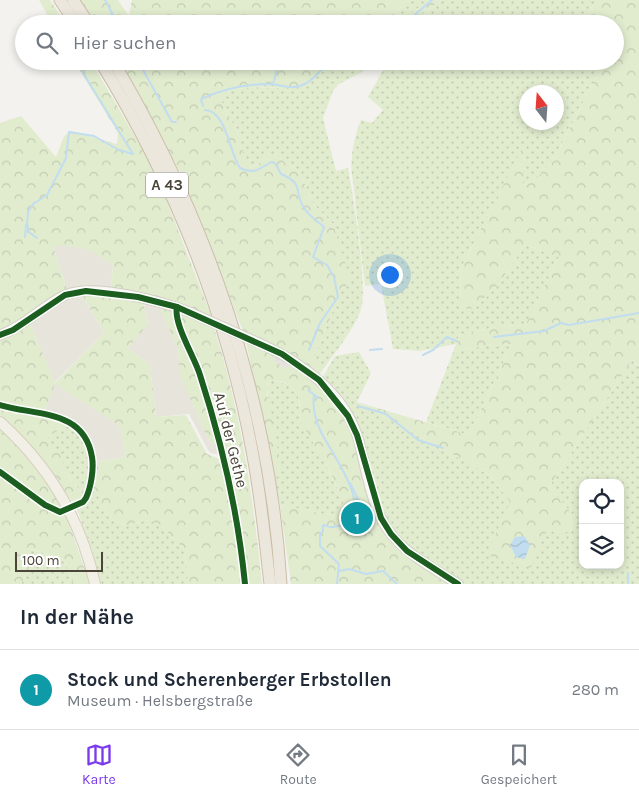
<!DOCTYPE html>
<html lang="de">
<head>
<meta charset="utf-8">
<style>
	:root { --surface:#fff; --page:#f2f2f3; --text:#1f2937; --muted:#747a83; --line:#e0e1e3; --accent:#7c3aed }
	body { margin:0; font-family:Karla,sans-serif; background:var(--page); color:var(--text) }
	.controls { position:absolute; right:15px; bottom:15px; display:grid; overflow:hidden; border-radius:10px; box-shadow:0 2px 8px #0003 }
	.controls button { width:45px; height:45px; display:grid; place-items:center; padding:0; border:0; border-bottom:1px solid var(--line); background:var(--surface); color:var(--text); font:25px sans-serif }
	.compass { position:absolute; left:519px; top:85px; width:45px; height:45px; border-radius:50%; background:var(--surface); box-shadow:0 2px 8px #0003; rotate:343deg }
	.scale { position:absolute; left:15px; bottom:12px; width:88px; box-sizing:border-box; padding-left:5px; border:2px solid #4a4439; border-top:0; font-size:14px; line-height:18px; white-space:nowrap; color:#4a4439; -webkit-text-stroke:4px #fff; paint-order:stroke }
	.you { position:absolute; left:389px; top:274px; width:18px; height:18px; margin:-12px; border:4px solid #fff; border-radius:50%; background:#1a73e8; box-shadow:0 0 0 8px #1a73e833 }
	.badge { display:grid; place-items:center; width:32px; height:32px; border-radius:50%; background:var(--accent); color:#fff; font-size:16px; font-weight:700 }
	.pin { position:absolute; translate:-50% -50%; border:2px solid #fff; box-shadow:0 1px 5px #0006 }
	.list { margin:0; padding:0; list-style:none }
	h2 { display:flex; justify-content:space-between; align-items:center; height:65px; margin:0; padding:0 20px; font-size:21px }
	h2 small { font-size:16px; font-weight:400; color:var(--muted) }
	.list li { display:grid; grid-template-columns:32px 1fr auto; gap:15px; align-items:center; box-sizing:border-box; height:80px; padding:0 20px; border-top:1px solid var(--line) }
	.list b { display:block; font-size:19px; white-space:nowrap }
	.list p { margin:0; font-size:16px; white-space:nowrap; color:var(--muted) }
	.list em { font-size:16px; font-style:normal; color:var(--muted) }
	.icon { flex:none; width:28px; height:28px; fill:none; stroke:currentColor; stroke-width:2; stroke-linecap:round; stroke-linejoin:round }
	.map { position:relative; flex:none; width:639px; height:584px; overflow:hidden }
	.search { position:absolute; background:var(--surface); box-shadow:0 2px 8px #0003; left:15px; right:15px; top:15px; height:55px; display:flex; align-items:center; gap:12px; box-sizing:border-box; padding:0 18px; border-radius:28px; color:var(--muted); font-size:19px }
	.sheet { height:145px; background:var(--surface) }
	nav { display:flex; justify-content:space-around; align-items:center; box-sizing:border-box; height:70px; border-top:1px solid var(--line); background:var(--surface); font-size:14px; color:var(--muted) }
	nav a { display:grid; justify-items:center; gap:2px }
	nav .on { color:var(--accent) }
	.map>svg:first-child { display:block }
</style>
</head>
<body>
<div class="map">
<svg width="639" height="584" viewBox="0 0 639 584">
	<defs>
		<pattern id="grass-dots" width="8" height="8" patternUnits="userSpaceOnUse" patternTransform="scale(1.25)"><rect width="8" height="8" fill="#e1eccf"/><path d="M2 2h.1M6 6h.1" fill="none" stroke="#c3ccb2" stroke-width="1.8" stroke-linecap="round"/></pattern>
		<pattern id="forest-crowns" width="20" height="18" patternUnits="userSpaceOnUse" patternTransform="scale(1.25)"><rect width="20" height="18" fill="#e1eccf"/><path d="M2 6a3 3 0 1 1 6 0M12 15a3 3 0 1 1 6 0" fill="none" stroke="#c3ccb2"/></pattern>
		<pattern id="water-waves" width="16" height="10" patternUnits="userSpaceOnUse" patternTransform="scale(1.25)"><rect width="16" height="10" fill="#c1ddef"/><path d="M0 5q4-4 8 0t8 0" fill="none" stroke="#a7bfce"/></pattern>
	</defs>
	<rect width="100%" height="100%" fill="#f4f2ee"/>
	<g fill="#e7e4dc">
		<path d="M53,246H76L94,251L113,265L111,289L84,287L67,289Z"/>
		<path d="M81,294L104,333L54,383L117,423L121,432L125,457L94,462L91,441L80,428L44,413L54,383L30,323L65,299Z"/>
		<path d="M143,300L158,304L163,315L178,349L181,376L209,441L219,448L220,455L211,453L208,450L189,414L156,417L150,365L128,348L148,323Z"/>
	</g>
	<g fill="url(#grass-dots)" fill-rule="evenodd">
		<path d="M407,0H428L407,17V22L442,0H597L580,24H386Z"/>
		<path d="M332,61H372L362,72L339,84L333,91L323,118L336,171L348,168C353,193 368,289 361,309C354,331 331,357 318,377L313,360L341,290L333,224L314,205L299,171L272,153L257,165L247,167L244,164L240,138L222,102V96C246,78 281,95 305,84C316,80 325,69 332,61Z"/>
		<path d="M388,61H604L553,161L534,181L522,185L524,146L461,268L460,306L473,309L498,285L525,245L559,257L525,326L505,325L459,335L456,344L420,351L393,349L381,284L365,286L353,182C349,163 353,139 361,120L372,123L383,110L368,97ZM526,92H556V122H526Z"/>
		<path d="M512,344L469,435L426,422L453,352L484,346Z"/>
		<path d="M359,352L371,373L357,402L490,475L510,502L547,530L566,534L580,523L549,487L632,360L639,366V584H461L408,550L392,534L321,380L335,356ZM583,483H620V565H583Z"/>
		<path d="M273,380L289,385L298,394L301,420L323,459L342,498L345,511L330,515L280,505C272,468 264,419 269,381Z"/>
		<path d="M69,423L89,443L91,462L84,495L62,469L47,438Z"/>
		<path d="M91,485L113,520L125,526L147,520L161,525L183,548L187,564L188,584H100L93,552L76,507Z"/>
		<path d="M27,548L64,559L74,584H21L30,569Z"/>
	</g>
	<g fill="url(#forest-crowns)">
		<path d="M39,0H50L66,24H52Z"/>
		<path d="M80,0H118L129,16L132,0H407L386,24H96Z"/>
		<path d="M428,0H442L407,23L406,17Z"/>
		<path d="M597,0H639V365L632,360L549,487L580,523L566,534L547,530L531,568L486,555L510,502L490,475L357,402L469,435L512,344L484,346L453,352L459,335L505,325L525,326L559,257L525,245L498,285L473,309L460,306L461,268L524,145L523,185L534,181L553,161L604,61H615V24H580Z"/>
		<path d="M74,61H91L147,157L163,191L212,318L111,289L113,265C89,248 82,246 53,246L67,289L23,319L0,331V123L21,116L56,157L64,136L71,131L117,144L118,133Z"/>
		<path d="M119,61H332C325,69 316,80 305,84C281,95 245,78 222,97V102L240,138L245,164L248,167L257,165L272,153L299,171L314,205L333,224L351,281L341,291L313,360L319,366L318,377L272,344L243,331L180,172Z"/>
		<path d="M81,293L143,301L148,324L128,348L150,365L156,417L186,415L207,454L222,460L235,519L242,584H188L187,564L183,548L161,525L147,520L125,526L113,520L91,485L94,462L125,457L121,433L117,424L55,384L44,413L0,404V338L30,323L55,383L104,333Z"/>
		<path d="M158,304L214,328C241,411 253,497 262,584H246L222,450L209,441L180,376L178,349Z"/>
		<path d="M246,342C329,369 346,415 373,491C378,502 383,529 391,537C395,542 404,546 409,550C425,562 440,573 456,584H291L280,505L330,515L345,510C337,478 317,452 302,423C298,414 302,400 296,393C291,385 278,379 269,381L267,396L282,470L280,475L274,478Z"/>
		<path d="M0,407L53,417L69,423L47,438L64,460L62,469L84,495L82,501L74,505C52,470 32,445 0,418Z"/>
		<path d="M0,427L22,445L64,508L55,509L0,470Z"/>
		<path d="M0,473L55,514L65,512L90,584H74L64,559L28,548L30,569L21,584H0Z"/>
	</g>
	<path fill="#e6e3df" d="M274,353L292,363L286,369L274,361Z"/>
	<path fill="url(#water-waves)" d="M524,536L530,545L525,559L516,557L510,545L515,537Z"/>
	<g fill="none" stroke-linecap="round" stroke-linejoin="round">
		<g stroke="#c1ddef" stroke-width="2">
			<path d="M105,0L118,24"/>
			<path d="M109,20L112,13"/>
			<path d="M404,24L432,0"/>
			<path d="M138,61L172,122H176"/>
			<path d="M273,84L277,70"/>
			<path d="M203,106L201,99C223,89 244,84 269,84C280,84 289,90 300,86C312,82 321,70 330,61"/>
			<path d="M205,110C227,111 229,153 240,168C253,175 259,169 271,162L275,163L281,174C305,184 293,191 304,208C308,215 318,222 324,227L313,257L327,265L334,277L338,297L320,323L309,350"/>
			<path d="M25,237L26,225"/>
			<path d="M37,238L29,232L27,224L28,212L33,204L47,195L66,158L69,132L94,136L119,150L133,154L83,73L85,69"/>
			<path d="M494,337L544,331L561,323L569,325L639,313"/>
			<path d="M370,350L382,349"/>
			<path d="M423,355L433,350L447,337L456,341"/>
			<path d="M308,390L318,398"/>
			<path d="M314,395C312,408 316,421 321,432C330,451 375,509 344,525C342,526 336,526 333,527C330,528 326,525 323,525V532L320,533V546L339,564L337,584"/>
			<path d="M358,406L386,414L418,440L443,448"/>
			<path d="M350,483L358,499L356,516"/>
			<path d="M339,571L349,569L366,574L383,571L397,584"/>
			<path d="M628,573V583"/>
		</g>
		<defs>
			<g id="street">
				<path d="M177,307C173,323 195,358 200,375C222,443 238,513 245,584"/>
				<path d="M0,405C36,416 84,409 92,457C94,469 91,487 86,498L83,502L60,512L45,505L0,472"/>
			</g>
			<g id="secondary">
				<path d="M0,335C25,326 42,306 65,295C93,282 164,302 192,313"/>
				<path d="M259,343C300,361 344,392 358,438C365,464 369,494 381,518C396,550 430,566 458,584"/>
			</g>
			<path id="primary" d="M0,422C49,466 81,519 95,584"/>
			<g id="highway">
				<path d="M60,0L76,24"/>
				<path d="M73,0L89,24"/>
				<path d="M100,61C174,182 228,316 253,456C261,498 265,541 270,584"/>
				<path d="M113,61C207,219 270,399 281,584"/>
			</g>
		</defs>
		<use href="#street" stroke="#d2d0cc" stroke-width="8"/>
		<use href="#secondary" stroke="#d2cfc5" stroke-width="11"/>
		<use href="#primary" stroke="#d5cebc" stroke-width="12"/>
		<use href="#highway" stroke="#cbbfaa" stroke-width="13"/>
		<use href="#street" stroke="#fdfdfc" stroke-width="6"/>
		<use href="#secondary" stroke="#f7f6f1" stroke-width="9"/>
		<use href="#primary" stroke="#f2efe6" stroke-width="10"/>
		<use href="#highway" stroke="#ece7dc" stroke-width="11"/>
		<defs>
			<path id="secondary-bridge" d="M192,313L259,343"/>
		</defs>
		<use href="#secondary-bridge" stroke="#d2cfc5" stroke-width="11" stroke-linecap="butt"/>
		<use href="#secondary-bridge" stroke="#f7f6f1" stroke-width="9"/>
		<defs>
			<g id="cycleway">
				<path d="M177,307C173,323 195,358 200,375C222,443 238,513 245,584"/>
				<path d="M0,335L13,330L65,295L86,291L138,297L177,307L282,354L319,380L348,416L357,435L381,518L391,534L407,551L458,584"/>
				<path d="M0,405C36,416 84,409 92,457C94,469 91,487 86,498L83,502L60,512L45,505L0,472"/>
			</g>
		</defs>
		<use href="#cycleway" stroke="#fff" stroke-width="9"/>
		<use href="#cycleway" stroke="#1b5e20" stroke-width="6"/>
	</g>
	<g text-anchor="middle" dominant-baseline="central" stroke-width="4" stroke-linejoin="round" paint-order="stroke">
		<rect fill="#fff" stroke="#807c74" stroke-width="1" x="146" y="172.5" width="42" height="25" rx="4"/>
		<g font-size="15" font-weight="bold" fill="#4a4439">
			<text x="167" y="185">A 43</text>
		</g>
		<g font-size="16" fill="#4a4439" stroke="#fff">
			<text transform="translate(231 440) rotate(76)">Auf der Gethe</text>
		</g>
	</g>
</svg>
<div class="controls">
<button><svg class="icon" aria-label="locate" viewBox="0 0 24 24"><circle cx="12" cy="12" r="6"/><path d="M12 2v4M12 18v4M2 12h4M18 12h4"/></svg></button>
<button><svg class="icon" aria-label="layers" viewBox="0 0 24 24"><path d="M12 4l9 5-9 5-9-5zM3 14l9 5 9-5"/></svg></button>
</div>
<svg class="compass" viewBox="-18 -18 36 36"><path d="M0-13l5 13h-10z" fill="#e53935"/><path d="M0 13l5-13h-10z" fill="#747a83"/></svg>
<div class="scale">100 m</div>
<div class="you"></div>
<div class="pin badge" style="left:357px;top:518px;background:#0f9aa8">1</div>
<div class="search"><svg class="icon" aria-label="search" viewBox="0 0 24 24"><circle cx="10" cy="10" r="6"/><path d="M15 15l6 6"/></svg>Hier suchen</div>
</div>
<section class="sheet">
<h2>In der Nähe<small></small></h2>
<ul class="list">
<li><span class="badge" style="background:#0f9aa8">1</span><div><b>Stock und Scherenberger Erbstollen</b><p>Museum · Helsbergstraße</p></div><em>280 m</em></li>
</ul>
</section>
<nav>
<a class="on"><svg class="icon" aria-label="map" viewBox="0 0 24 24"><path d="M3 6l6-2 6 2 6-2v14l-6 2-6-2-6 2zM9 4v14M15 6v14"/></svg>Karte</a>
<a><svg class="icon" aria-label="directions" viewBox="0 0 24 24"><path d="M12 3l9 9-9 9-9-9zM9 14v-3h6M13 9l2 2-2 2"/></svg>Route</a>
<a><svg class="icon" aria-label="saved" viewBox="0 0 24 24"><path d="M7 4h10v16l-5-4-5 4z"/></svg>Gespeichert</a>
</nav>
</body>
</html>
